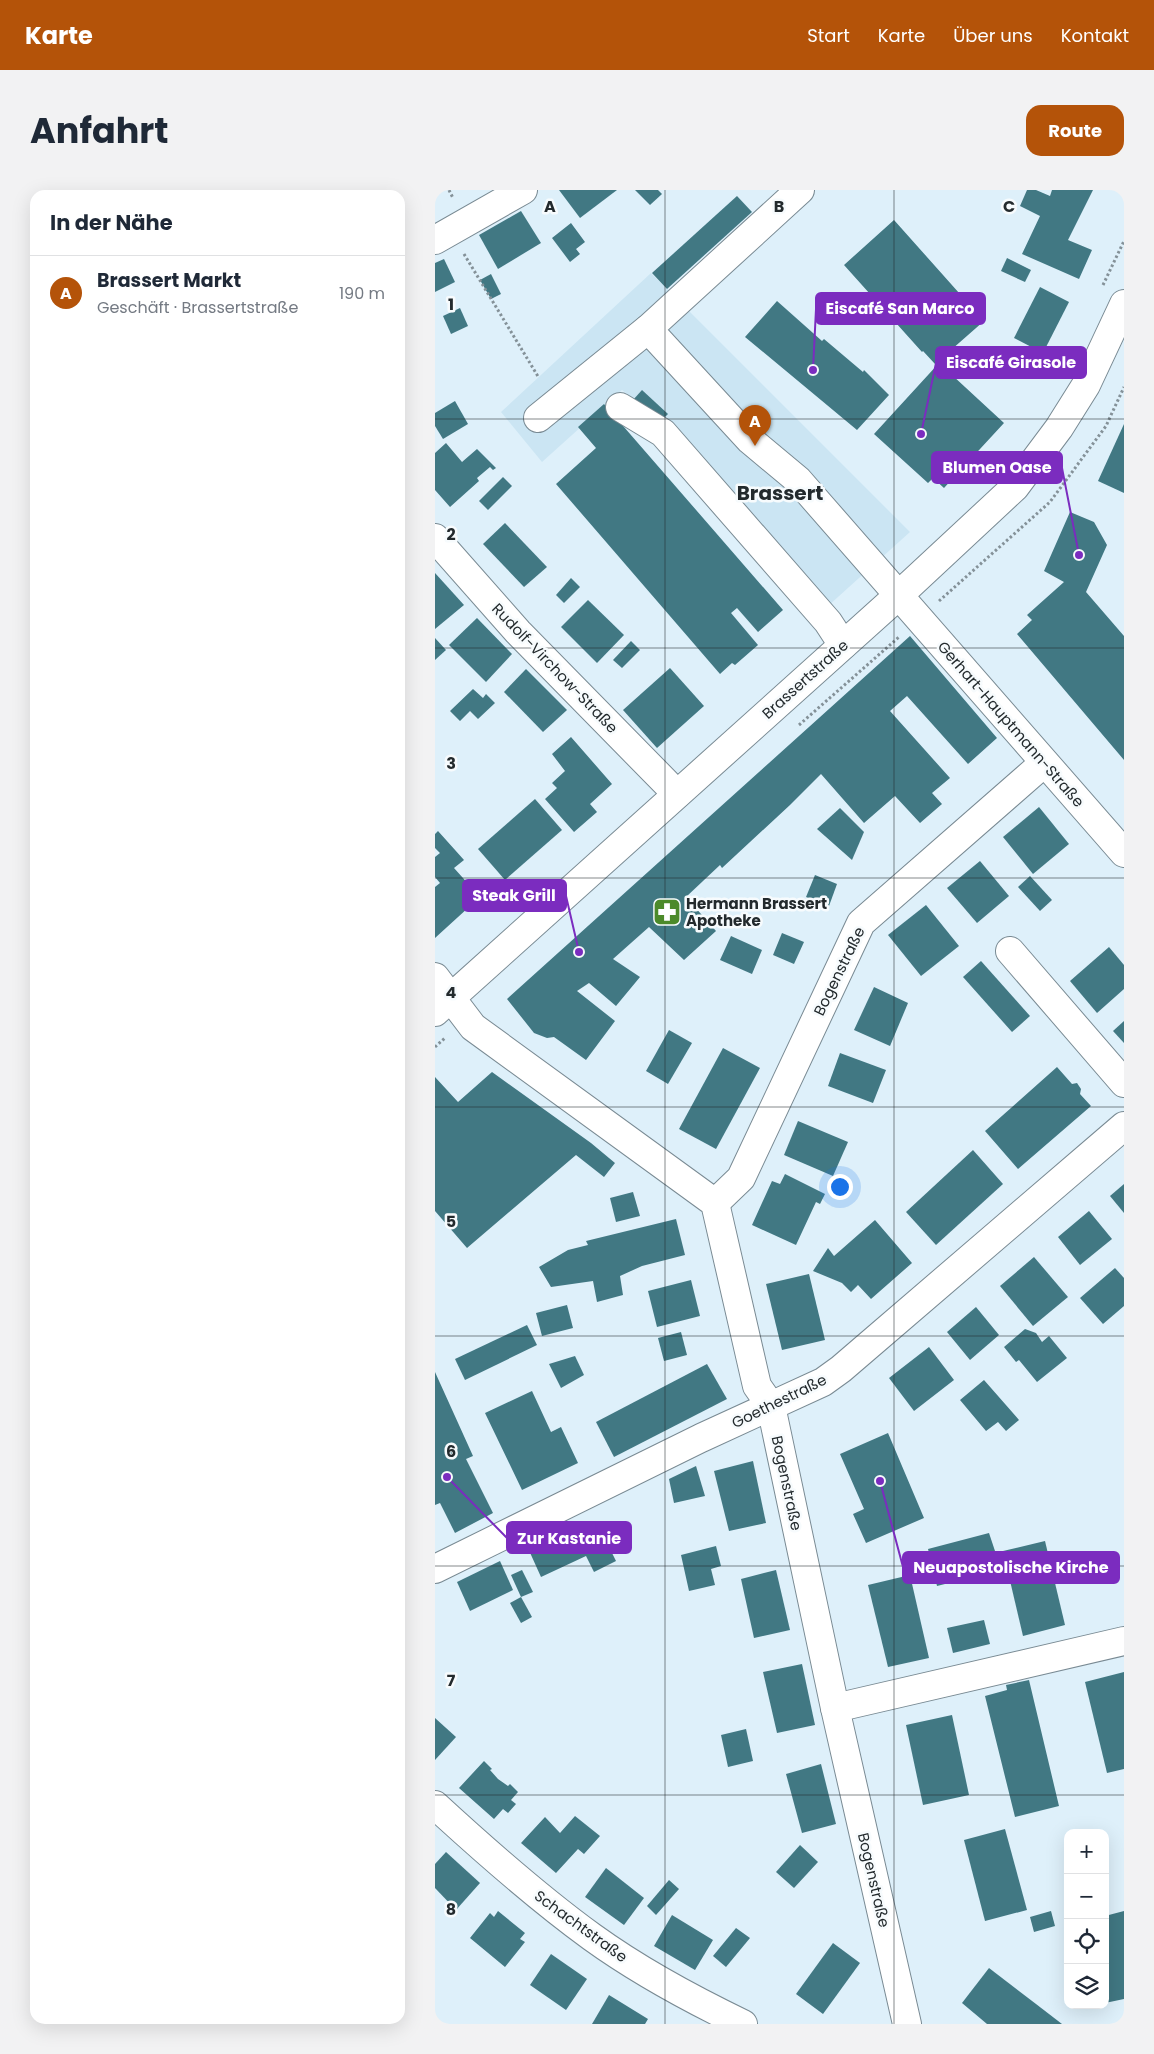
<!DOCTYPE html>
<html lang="de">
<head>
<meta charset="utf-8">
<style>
	:root { --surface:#fff; --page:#f2f2f3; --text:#1f2937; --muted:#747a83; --line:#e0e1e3; --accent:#b45309 }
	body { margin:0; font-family:Poppins,sans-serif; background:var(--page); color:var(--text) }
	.controls { position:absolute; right:15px; bottom:15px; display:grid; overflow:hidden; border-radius:10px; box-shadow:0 5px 20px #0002 }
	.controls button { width:45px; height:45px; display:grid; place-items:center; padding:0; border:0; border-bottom:1px solid var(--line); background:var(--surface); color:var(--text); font:25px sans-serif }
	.you { position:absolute; left:404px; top:996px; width:18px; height:18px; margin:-12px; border:4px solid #fff; border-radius:50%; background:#1a73e8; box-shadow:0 0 0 8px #1a73e833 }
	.badge { display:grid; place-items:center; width:32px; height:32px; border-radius:50%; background:var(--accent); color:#fff; font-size:16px; font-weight:700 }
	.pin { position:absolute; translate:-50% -41px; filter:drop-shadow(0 1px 2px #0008) }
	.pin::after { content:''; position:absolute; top:26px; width:18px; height:15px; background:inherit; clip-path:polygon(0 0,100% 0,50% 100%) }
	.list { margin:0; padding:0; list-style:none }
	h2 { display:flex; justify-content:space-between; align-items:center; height:65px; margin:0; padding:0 20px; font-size:21px }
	h2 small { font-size:16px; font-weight:400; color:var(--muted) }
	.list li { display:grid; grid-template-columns:32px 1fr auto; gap:15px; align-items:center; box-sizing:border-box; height:75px; padding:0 20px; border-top:1px solid var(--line) }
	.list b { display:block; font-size:19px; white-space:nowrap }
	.list p { margin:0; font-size:16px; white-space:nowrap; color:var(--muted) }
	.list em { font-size:16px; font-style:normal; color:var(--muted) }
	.icon { flex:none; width:28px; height:28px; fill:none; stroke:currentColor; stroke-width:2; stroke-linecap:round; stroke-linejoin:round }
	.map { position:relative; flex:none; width:689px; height:1834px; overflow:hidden; border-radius:15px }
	header { display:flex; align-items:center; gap:30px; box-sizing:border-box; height:70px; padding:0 25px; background:var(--accent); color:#fff }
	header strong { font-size:24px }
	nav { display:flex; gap:28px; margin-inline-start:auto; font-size:18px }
	.intro { display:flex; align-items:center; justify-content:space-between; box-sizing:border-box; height:120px; padding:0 30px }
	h1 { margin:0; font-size:35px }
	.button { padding:12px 22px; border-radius:15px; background:var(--accent); color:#fff; font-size:18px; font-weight:700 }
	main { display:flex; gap:30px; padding:0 30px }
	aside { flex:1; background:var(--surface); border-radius:15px; box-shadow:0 5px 20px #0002 }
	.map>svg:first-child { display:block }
</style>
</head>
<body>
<header>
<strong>Karte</strong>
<nav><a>Start</a><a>Karte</a><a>Über uns</a><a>Kontakt</a></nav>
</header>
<div class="intro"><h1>Anfahrt</h1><a class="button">Route</a></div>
<main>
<aside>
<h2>In der Nähe<small></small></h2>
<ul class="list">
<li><span class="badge">A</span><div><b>Brassert Markt</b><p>Geschäft · Brassertstraße</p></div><em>190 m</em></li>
</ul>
</aside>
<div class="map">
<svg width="689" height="1834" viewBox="0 0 689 1834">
	<rect width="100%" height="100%" fill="#def0fa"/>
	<path fill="#cbe5f3" d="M216,83L475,342L393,416L238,240L187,200L107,272L66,222Z"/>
	<g fill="#417883">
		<path d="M124,0H182L145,28Z"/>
		<path d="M200,0H223L227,4L215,15Z"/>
		<path d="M592,0H601L615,6L617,0H658L633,50L657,60L644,89L587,64L605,26L585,16Z"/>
		<path d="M302,6L317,22L232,99L217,83Z"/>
		<path d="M86,21L106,53L63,79L44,45Z"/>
		<path d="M459,30L549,131L500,174L488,161L487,162L409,75Z"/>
		<path d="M136,33L150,52L141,59L145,64L135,72L117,48Z"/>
		<path d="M572,68L596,80L590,92L566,81Z"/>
		<path d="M9,69L20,92L0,102V73Z"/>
		<path d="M56,84L66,104L56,109L45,90Z"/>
		<path d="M605,97L634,112L608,163L579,148Z"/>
		<path d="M342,111L387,151L389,149L428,182L429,180L454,205L422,240L310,147Z"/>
		<path d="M25,118L33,136L16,144L8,126Z"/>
		<path d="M504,173L569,233L509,298L498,288L493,293L439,244Z"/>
		<path d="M207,200L233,224L224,233L198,210Z"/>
		<path d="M20,211L33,234L8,249L0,236V223Z"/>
		<path d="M169,214L348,420L323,442L302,418L296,423L323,455L300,475L297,473L285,484L121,294L161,258L143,237Z"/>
		<path d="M689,234V303L663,291Z"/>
		<path d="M11,253L27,272L42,259L61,278L58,280L55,277L42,288L44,291L15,317L0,300V263Z"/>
		<path d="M68,287L77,296L53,320L44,311Z"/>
		<path d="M635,322L659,332L672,355L651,402L689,446V570L582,444L597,430L592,425L629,392L609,381Z"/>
		<path d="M70,333L112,377L89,397L48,354Z"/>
		<path d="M0,383L29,415L0,439Z"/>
		<path d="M136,388L145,397L129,413L121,405Z"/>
		<path d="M153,410L189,445L162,473L126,437Z"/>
		<path d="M42,428L77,464L51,492L14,455Z"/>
		<path d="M475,446L562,548L533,574L472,506L455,521L515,588L497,603L507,614L485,633L460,606L429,633L386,584L355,615L287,678L285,675L251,707L281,741L249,770L214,737L178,769L205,787L181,816L154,793L142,801L180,831L151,870L119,847L112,848L99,843L72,809Z"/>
		<path d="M0,448L11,460L0,470Z"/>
		<path d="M196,451L205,460L187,478L178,470Z"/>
		<path d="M235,478L269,516L222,558L188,520Z"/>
		<path d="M91,479L132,520L108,542L69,502Z"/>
		<path d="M38,499L48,508L51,504L60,513L43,529L35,521L25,531L15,521Z"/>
		<path d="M136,547L177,594L155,614L162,622L139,642L110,609L122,598L117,593L130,581L117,564Z"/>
		<path d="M100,609L127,640L70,690L43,659Z"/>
		<path d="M604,617L634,654L598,684L568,647Z"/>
		<path d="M405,618L429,642L417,670L382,639Z"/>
		<path d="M3,641L29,670L19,678L45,707L0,748V697L5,693L0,687V667L5,663L0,658V644Z"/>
		<path d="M545,671L574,706L542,733L512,698Z"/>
		<path d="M380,685L402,694L394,716L371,707Z"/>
		<path d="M595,686L617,710L605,721L583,697Z"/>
		<path d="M491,715L524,756L486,786L453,745Z"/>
		<path d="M347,743L369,752L359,774L338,765Z"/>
		<path d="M296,746L327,760L317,784L285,770Z"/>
		<path d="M674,757L689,775V799L662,823L635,791Z"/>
		<path d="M546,771L595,826L577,842L528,787Z"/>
		<path d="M439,797L473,813L455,856L419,840Z"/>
		<path d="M689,831V853L678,841Z"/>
		<path d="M234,840L257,853L233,894L211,881Z"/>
		<path d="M288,858L325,878L281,959L244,939Z"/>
		<path d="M405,863L451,880L438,913L393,896Z"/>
		<path d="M622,877L637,894L642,893L646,899L645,904L656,916L583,979L550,941Z"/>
		<path d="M57,882L156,953L180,973L169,987L141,965L32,1058L0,1021V887L23,912Z"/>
		<path d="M363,931L413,952L398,986L349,965Z"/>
		<path d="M538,960L568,994L501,1055L471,1022Z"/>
		<path d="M350,984L390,1004L385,1014L381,1012L361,1055L317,1035L337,991L345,994Z"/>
		<path d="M689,994V1023L675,1006Z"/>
		<path d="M198,1002L205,1026L181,1032L175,1008Z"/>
		<path d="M654,1021L677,1049L645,1075L623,1047Z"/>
		<path d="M241,1029L250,1065L207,1076L185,1086L188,1105L162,1112L158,1091L116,1097L104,1077L133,1060L153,1055L151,1051Z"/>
		<path d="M440,1030L477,1073L436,1109L423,1095L416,1102L407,1093L378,1081L393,1058L399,1066Z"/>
		<path d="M599,1067L633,1107L598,1136L565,1096Z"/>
		<path d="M680,1078L689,1088V1116L668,1134L645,1108Z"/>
		<path d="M374,1084L390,1150L347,1160L331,1094Z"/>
		<path d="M256,1090L265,1126L222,1137L213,1101Z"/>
		<path d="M132,1115L138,1138L107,1146L101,1123Z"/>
		<path d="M541,1117L564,1145L535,1170L512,1142Z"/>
		<path d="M92,1135L102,1155L30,1190L20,1169Z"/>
		<path d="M590,1139L601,1143L607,1152L614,1146L632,1168L602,1192L584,1170L581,1172L569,1157Z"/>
		<path d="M246,1142L252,1165L229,1171L223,1148Z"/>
		<path d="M494,1157L519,1190L479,1221L454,1188Z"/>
		<path d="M140,1166L149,1185L126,1198L114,1174Z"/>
		<path d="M272,1174L292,1209L179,1267L161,1232Z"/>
		<path d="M0,1182L38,1266L31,1269L58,1323L20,1343L5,1313L0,1315Z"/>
		<path d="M549,1190L584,1230L571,1241L563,1232L551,1241L525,1210Z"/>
		<path d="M97,1201L116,1242L126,1237L143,1273L87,1300L50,1223Z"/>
		<path d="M453,1243L489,1328L431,1353L418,1324L429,1319L405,1264Z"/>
		<path d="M318,1271L331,1333L294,1341L279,1281Z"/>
		<path d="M261,1276L270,1306L239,1313L234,1289Z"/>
		<path d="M137,1335L145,1353L167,1343L181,1371L159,1382L151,1366L106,1387L92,1356Z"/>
		<path d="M554,1343L562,1367L523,1377L526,1390L502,1396L493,1359Z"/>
		<path d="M610,1351L630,1435L588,1446L568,1361Z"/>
		<path d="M281,1356L286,1376L276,1379L280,1395L254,1401L246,1365Z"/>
		<path d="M65,1371L78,1400L35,1421L22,1392Z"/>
		<path d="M87,1380L98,1402L86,1407L76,1385Z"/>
		<path d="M341,1380L355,1440L319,1448L306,1389Z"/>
		<path d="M475,1385L494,1468L453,1477L433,1395Z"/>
		<path d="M86,1407L97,1427L86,1433L75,1413Z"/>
		<path d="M549,1430L555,1454L518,1463L512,1438Z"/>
		<path d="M367,1474L380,1535L342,1543L328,1482Z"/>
		<path d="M689,1482V1579L672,1583L650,1492Z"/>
		<path d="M594,1490L624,1616L580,1627L550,1506L572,1500L571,1495Z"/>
		<path d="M517,1525L534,1605L488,1615L471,1535Z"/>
		<path d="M0,1528L21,1547L0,1570Z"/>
		<path d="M311,1539L318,1571L293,1577L286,1545Z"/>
		<path d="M49,1571L57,1579L55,1580L63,1589L73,1596L75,1594L83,1602L76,1610L81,1614L73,1623L68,1619L59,1629L24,1598Z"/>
		<path d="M386,1574L401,1634L367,1643L351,1584Z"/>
		<path d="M140,1626L165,1646L149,1664L143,1659L121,1683L86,1653L110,1627L125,1643Z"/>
		<path d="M570,1639L592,1720L550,1731L529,1650Z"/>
		<path d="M365,1655L383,1672L359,1698L341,1682Z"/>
		<path d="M11,1662L45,1693L21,1720L0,1698V1674Z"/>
		<path d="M171,1678L209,1708L189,1735L150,1707Z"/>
		<path d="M234,1690L244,1699L221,1725L212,1716Z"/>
		<path d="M63,1721L90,1743L85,1749L90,1752L70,1777L35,1748L55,1723L59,1727Z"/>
		<path d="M616,1721L620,1736L599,1742L595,1727Z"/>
		<path d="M689,1721V1809L670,1813V1726Z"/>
		<path d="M237,1725L278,1750L260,1780L219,1756Z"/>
		<path d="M301,1738L315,1748L291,1777L278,1766Z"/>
		<path d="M398,1753L425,1773L388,1824L361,1804Z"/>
		<path d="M116,1764L152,1789L131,1820L95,1795Z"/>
		<path d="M554,1778L601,1814L627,1834H552L527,1813Z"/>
		<path d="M174,1805L213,1829L210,1834H157Z"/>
	</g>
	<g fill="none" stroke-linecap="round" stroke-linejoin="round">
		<defs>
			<g id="minor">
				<path d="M365,0L213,139L315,250L363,290L689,663"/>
				<path d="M0,50L88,0"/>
				<path d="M185,217L228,243L393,432L408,455"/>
				<path d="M103,228L213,139"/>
				<path d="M0,348L83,442L242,604"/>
				<path d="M575,761L689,893"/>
				<path d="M0,787L38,837L280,1013L322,1196L336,1216L400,1518L472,1834"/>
				<path d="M280,1013L306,988L426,733L609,573"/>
				<path d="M0,1379L266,1248L388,1192L406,1179L689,936"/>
				<path d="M400,1518L689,1451"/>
				<path d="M0,1615C50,1661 102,1707 157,1747C204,1781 256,1809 308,1834"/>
			</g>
			<path id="major" d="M0,822L464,405L580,297L624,238L651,195L689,114"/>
		</defs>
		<use href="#minor" stroke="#798a93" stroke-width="30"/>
		<use href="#major" stroke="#798a93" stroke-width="30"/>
		<g stroke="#849198" stroke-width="3" stroke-dasharray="2.5 2.5" stroke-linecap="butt">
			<path d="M14,0L18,8"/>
			<path d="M29,64L104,188"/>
			<path d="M668,95L689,51"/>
			<path d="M504,411L615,312L671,236L689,197"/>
			<path d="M364,535L464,447"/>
			<path d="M0,857L11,847"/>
		</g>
		<use href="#minor" stroke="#fff" stroke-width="28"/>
		<use href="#major" stroke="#fff" stroke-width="28"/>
	</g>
	<path fill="none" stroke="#232a2d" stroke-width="1" stroke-opacity="0.55" d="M230,0V1834M459,0V1834M0,229H689M0,458H689M0,688H689M0,917H689M0,1146H689M0,1376H689M0,1605H689"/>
	<defs>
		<symbol id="pharmacy-square" viewBox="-11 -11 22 22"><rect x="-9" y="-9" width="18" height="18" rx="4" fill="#4c8a2a" stroke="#f7fbfd"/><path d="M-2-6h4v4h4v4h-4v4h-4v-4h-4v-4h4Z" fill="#fff"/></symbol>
	</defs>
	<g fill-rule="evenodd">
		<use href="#pharmacy-square" x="216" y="706" width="32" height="32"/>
	</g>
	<g text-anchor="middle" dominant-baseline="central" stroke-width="5" stroke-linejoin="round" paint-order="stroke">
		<g font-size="15" fill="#232a2d" stroke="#f7fbfd">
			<text transform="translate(120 478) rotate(46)">Rudolf-Virchow-Straße</text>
			<text transform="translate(370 489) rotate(-42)">Brassertstraße</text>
			<text transform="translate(576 534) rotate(49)">Gerhart-Hauptmann-Straße</text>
			<text transform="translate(404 781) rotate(-64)">Bogenstraße</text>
			<text transform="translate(344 1211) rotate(-26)">Goethestraße</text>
			<text transform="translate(352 1293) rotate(78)">Bogenstraße</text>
			<text transform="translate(439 1690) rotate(77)">Bogenstraße</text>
			<text transform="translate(146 1736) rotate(36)">Schachtstraße</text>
		</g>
		<g font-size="15" font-weight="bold" fill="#232a2d" stroke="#f7fbfd" text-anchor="start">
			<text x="251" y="713">Hermann Brassert<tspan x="251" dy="17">Apotheke</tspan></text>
		</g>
		<g font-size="20" font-weight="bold" fill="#232a2d" stroke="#f7fbfd">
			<text x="345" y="303">Brassert</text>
		</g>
	</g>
	<g font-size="16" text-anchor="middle" font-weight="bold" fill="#232a2d" stroke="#f7fbfd" stroke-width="5" stroke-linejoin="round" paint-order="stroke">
		<text x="115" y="22">A</text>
		<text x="344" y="22">B</text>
		<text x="574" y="22">C</text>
		<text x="16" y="120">1</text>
		<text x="16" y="350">2</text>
		<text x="16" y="579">3</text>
		<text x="16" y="808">4</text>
		<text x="16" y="1037">5</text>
		<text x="16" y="1267">6</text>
		<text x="16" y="1496">7</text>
		<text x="16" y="1725">8</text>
	</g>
	<path fill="none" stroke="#7b2cbf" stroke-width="2" d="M378 180L381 119M486 244L501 173M644 365L627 278M144 762L131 706M12 1287L72 1348M445 1291L468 1377"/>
	<g fill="#7b2cbf" stroke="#f7fbfd" stroke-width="2">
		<circle cx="378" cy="180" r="5"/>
		<circle cx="486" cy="244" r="5"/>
		<circle cx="644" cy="365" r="5"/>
		<circle cx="144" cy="762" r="5"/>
		<circle cx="12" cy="1287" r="5"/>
		<circle cx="445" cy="1291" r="5"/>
	</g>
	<g fill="#7b2cbf" stroke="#7b2cbf" stroke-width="2">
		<rect x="381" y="103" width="169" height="31" rx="5"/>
		<rect x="501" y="157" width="150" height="31" rx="5"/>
		<rect x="497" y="262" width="130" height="31" rx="5"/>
		<rect x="28" y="690" width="103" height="31" rx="5"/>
		<rect x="72" y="1332" width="124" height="31" rx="5"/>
		<rect x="468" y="1362" width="216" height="31" rx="5"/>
	</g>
	<g font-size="16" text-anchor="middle" font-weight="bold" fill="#fff">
		<text x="465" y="124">Eiscafé San Marco</text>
		<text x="576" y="178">Eiscafé Girasole</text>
		<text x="562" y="283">Blumen Oase</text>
		<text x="79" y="711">Steak Grill</text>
		<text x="134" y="1354">Zur Kastanie</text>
		<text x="576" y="1383">Neuapostolische Kirche</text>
	</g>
</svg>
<div class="controls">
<button>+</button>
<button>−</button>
<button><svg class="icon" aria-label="locate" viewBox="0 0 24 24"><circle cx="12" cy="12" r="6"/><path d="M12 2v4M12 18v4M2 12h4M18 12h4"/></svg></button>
<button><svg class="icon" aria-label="layers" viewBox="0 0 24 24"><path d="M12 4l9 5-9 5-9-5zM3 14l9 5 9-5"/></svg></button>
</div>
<div class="you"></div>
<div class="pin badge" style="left:320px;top:256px">A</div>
</div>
</main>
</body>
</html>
